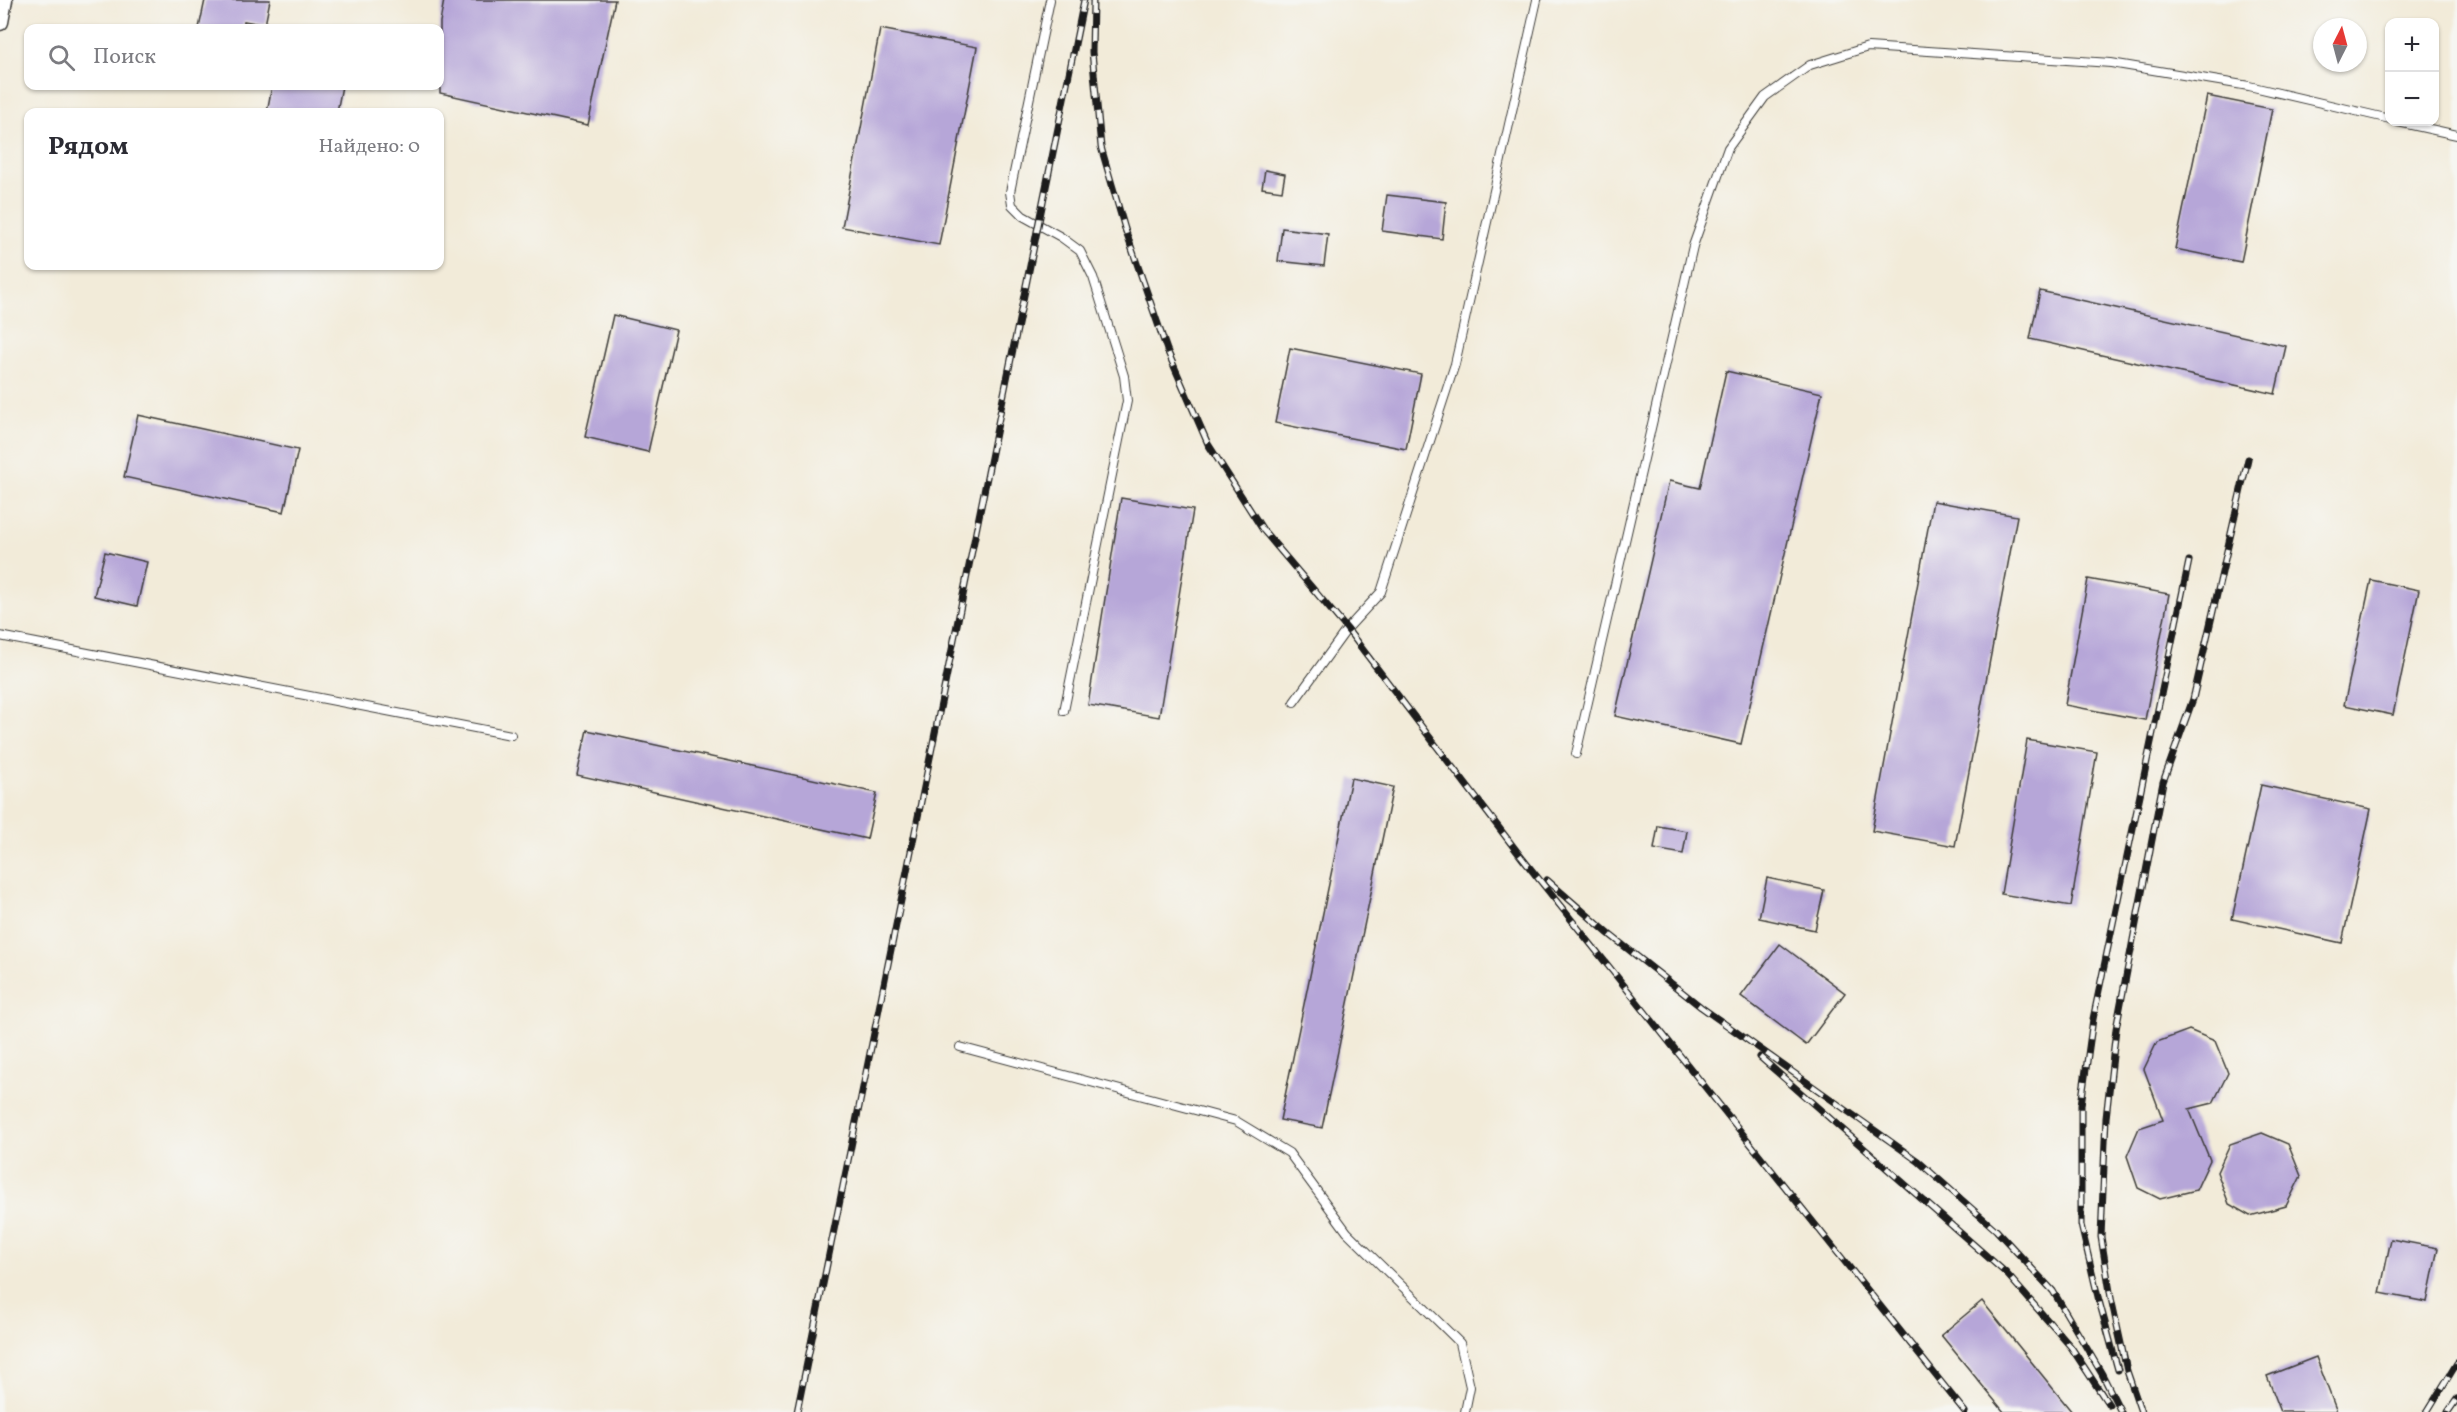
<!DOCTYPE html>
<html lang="ru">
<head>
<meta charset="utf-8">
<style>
	:root { --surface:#fff; --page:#f7f7f7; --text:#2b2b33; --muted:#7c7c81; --line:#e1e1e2 }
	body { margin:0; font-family:Vollkorn,serif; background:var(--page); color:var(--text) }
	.controls { position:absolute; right:18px; top:18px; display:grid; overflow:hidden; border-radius:12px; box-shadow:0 2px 4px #0004 }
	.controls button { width:54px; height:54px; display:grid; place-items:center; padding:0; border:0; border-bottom:2px solid var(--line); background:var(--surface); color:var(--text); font:30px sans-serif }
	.compass { position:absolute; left:2313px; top:18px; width:54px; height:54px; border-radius:50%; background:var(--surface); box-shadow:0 2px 4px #0004; rotate:6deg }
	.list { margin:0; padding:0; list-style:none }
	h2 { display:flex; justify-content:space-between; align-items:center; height:78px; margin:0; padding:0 24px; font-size:26px }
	h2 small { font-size:20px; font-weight:400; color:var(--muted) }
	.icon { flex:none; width:33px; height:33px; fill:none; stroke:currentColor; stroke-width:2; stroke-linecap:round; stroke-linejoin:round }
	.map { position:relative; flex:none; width:2457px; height:1412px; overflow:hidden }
	.search { position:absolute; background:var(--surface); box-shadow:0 2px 4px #0004; left:24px; top:24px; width:420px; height:66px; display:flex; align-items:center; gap:15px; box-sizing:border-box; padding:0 21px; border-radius:12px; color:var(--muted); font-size:22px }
	.panel { position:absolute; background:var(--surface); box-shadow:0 2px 4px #0004; left:24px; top:108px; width:420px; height:162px; border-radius:12px }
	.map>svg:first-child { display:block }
</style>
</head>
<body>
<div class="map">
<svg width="2457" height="1412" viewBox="0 0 2457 1412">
	<rect width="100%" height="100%" fill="#f6f6f2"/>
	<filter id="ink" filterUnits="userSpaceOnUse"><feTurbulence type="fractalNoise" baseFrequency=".0167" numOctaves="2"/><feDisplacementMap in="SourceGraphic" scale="12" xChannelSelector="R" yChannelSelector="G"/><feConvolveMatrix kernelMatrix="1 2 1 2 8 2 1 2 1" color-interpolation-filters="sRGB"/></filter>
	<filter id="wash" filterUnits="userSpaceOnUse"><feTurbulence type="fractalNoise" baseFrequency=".008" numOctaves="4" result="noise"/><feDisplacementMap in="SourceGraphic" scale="24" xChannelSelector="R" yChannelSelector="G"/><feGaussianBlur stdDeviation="1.35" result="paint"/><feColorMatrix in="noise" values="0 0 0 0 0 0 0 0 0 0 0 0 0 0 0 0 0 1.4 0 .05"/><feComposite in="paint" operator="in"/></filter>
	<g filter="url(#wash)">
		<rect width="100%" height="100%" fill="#f2ebd9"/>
		<g id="blocks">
			<g fill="#b6a6d8">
				<path d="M205,0H270L265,25L244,21L243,28H199Z"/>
				<path d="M444,0H615L588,125L440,93V22Z"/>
				<path d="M880,29L977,47L939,245L842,227Z"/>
				<path d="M272,86H342L337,112H267Z"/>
				<path d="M2207,96L2272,109L2241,262L2175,249Z"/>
				<path d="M1265,170L1285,174L1282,191L1262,188Z"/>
				<path d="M1387,195L1446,202L1442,239L1382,231Z"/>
				<path d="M1282,228L1328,234L1324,266L1278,261Z"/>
				<path d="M2040,291L2286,346L2275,394L2030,339Z"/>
				<path d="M613,315L676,330L648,452L585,437Z"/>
				<path d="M1290,348L1421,374L1406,449L1275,423Z"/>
				<path d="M1726,371L1822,393L1741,744L1615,716L1669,481L1700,488Z"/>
				<path d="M138,415L298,450L284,512L124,477Z"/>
				<path d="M1121,498L1193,510L1159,717L1088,705Z"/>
				<path d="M1933,501L2017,516L1955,846L1872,831Z"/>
				<path d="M105,552L147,562L137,606L94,596Z"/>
				<path d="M2088,579L2169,594L2145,720L2065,705Z"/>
				<path d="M2371,580L2419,590L2393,715L2344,705Z"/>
				<path d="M587,730L877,793L867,839L577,775Z"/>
				<path d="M2027,740L2097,752L2071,906L2001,894Z"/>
				<path d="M1351,778L1393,787L1322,1128L1280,1120Z"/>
				<path d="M2261,785L2371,809L2342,943L2232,919Z"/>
				<path d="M1658,826L1687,831L1683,854L1654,849Z"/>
				<path d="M1767,878L1824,890L1815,930L1759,918Z"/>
				<path d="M1780,944L1845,993L1806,1045L1741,996Z"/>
				<path d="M2189,1030L2215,1041L2228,1073L2213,1103L2189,1109L2210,1160L2196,1190L2160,1199L2138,1188L2127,1156L2139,1128L2163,1120L2144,1069L2157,1042Z"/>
				<path d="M2262,1133L2288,1144L2301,1176L2286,1206L2250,1216L2229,1204L2217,1172L2230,1144Z"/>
				<path d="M2391,1239L2438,1248L2427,1302L2380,1293Z"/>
				<path d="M1982,1301L2072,1412H2004L1941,1335Z"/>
				<path d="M2316,1357L2337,1412H2281L2267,1376Z"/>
			</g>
		</g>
	</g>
	<g filter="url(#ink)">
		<use href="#blocks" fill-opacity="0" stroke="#3c3b38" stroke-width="1.5"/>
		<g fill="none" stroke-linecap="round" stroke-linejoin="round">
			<defs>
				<g id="lane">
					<path d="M1050,0L1010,192L1012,205L1023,216L1061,237L1080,251L1093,277L1124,376L1127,401L1064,711"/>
					<path d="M2398,122L2457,135"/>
					<path d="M0,636L511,735"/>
					<path d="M1294,702L1347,629L1381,592L1455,364L1537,0"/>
					<path d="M1576,754L1693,246L1728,148L1765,97L1810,65L1868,47L2111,63L2249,86L2390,119"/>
					<path d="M960,1047L1236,1121L1289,1153L1347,1232L1460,1343L1470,1387L1465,1412"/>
				</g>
				<path id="street" d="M0,22L4,0"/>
			</defs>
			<use href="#lane" stroke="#3c3b38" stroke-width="10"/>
			<use href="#street" stroke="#3c3b38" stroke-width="19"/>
			<use href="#lane" stroke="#fff" stroke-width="8"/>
			<use href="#street" stroke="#fff" stroke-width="16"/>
			<defs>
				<g id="rail">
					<path d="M1093,0L1092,52L1101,147L1125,229L1167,350L1208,444L1263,530L1347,629L1522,858L1965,1412"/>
					<path d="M1547,880L1609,934L1701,1007L1918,1161L1996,1230L2053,1291L2102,1374L2121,1412"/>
					<path d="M1760,1057L2006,1273L2071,1347L2109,1405"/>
					<path d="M2118,1370L2098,1297L2081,1225V1105L2093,1019L2189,561"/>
					<path d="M797,1412L1084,0"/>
					<path d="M2141,1412L2127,1371L2111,1298L2101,1237L2106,1118L2116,1029L2163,782L2193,699L2248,459"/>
					<path d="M2427,1412L2457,1363"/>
					<path d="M2448,1412L2457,1399"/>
				</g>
			</defs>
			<use href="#rail" stroke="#1c1c1c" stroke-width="7"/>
			<use href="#rail" stroke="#f6f6f2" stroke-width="4.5" stroke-dasharray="14" stroke-linecap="butt"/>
		</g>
	</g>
</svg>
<div class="controls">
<button>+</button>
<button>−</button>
</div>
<svg class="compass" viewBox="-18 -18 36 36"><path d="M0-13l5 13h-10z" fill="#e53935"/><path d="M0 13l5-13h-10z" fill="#7c7c81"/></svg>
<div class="search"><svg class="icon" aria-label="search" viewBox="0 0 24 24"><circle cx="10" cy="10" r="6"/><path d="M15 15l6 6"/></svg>Поиск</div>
<section class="panel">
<h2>Рядом<small>Найдено: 0</small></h2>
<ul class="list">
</ul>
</section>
</div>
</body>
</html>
